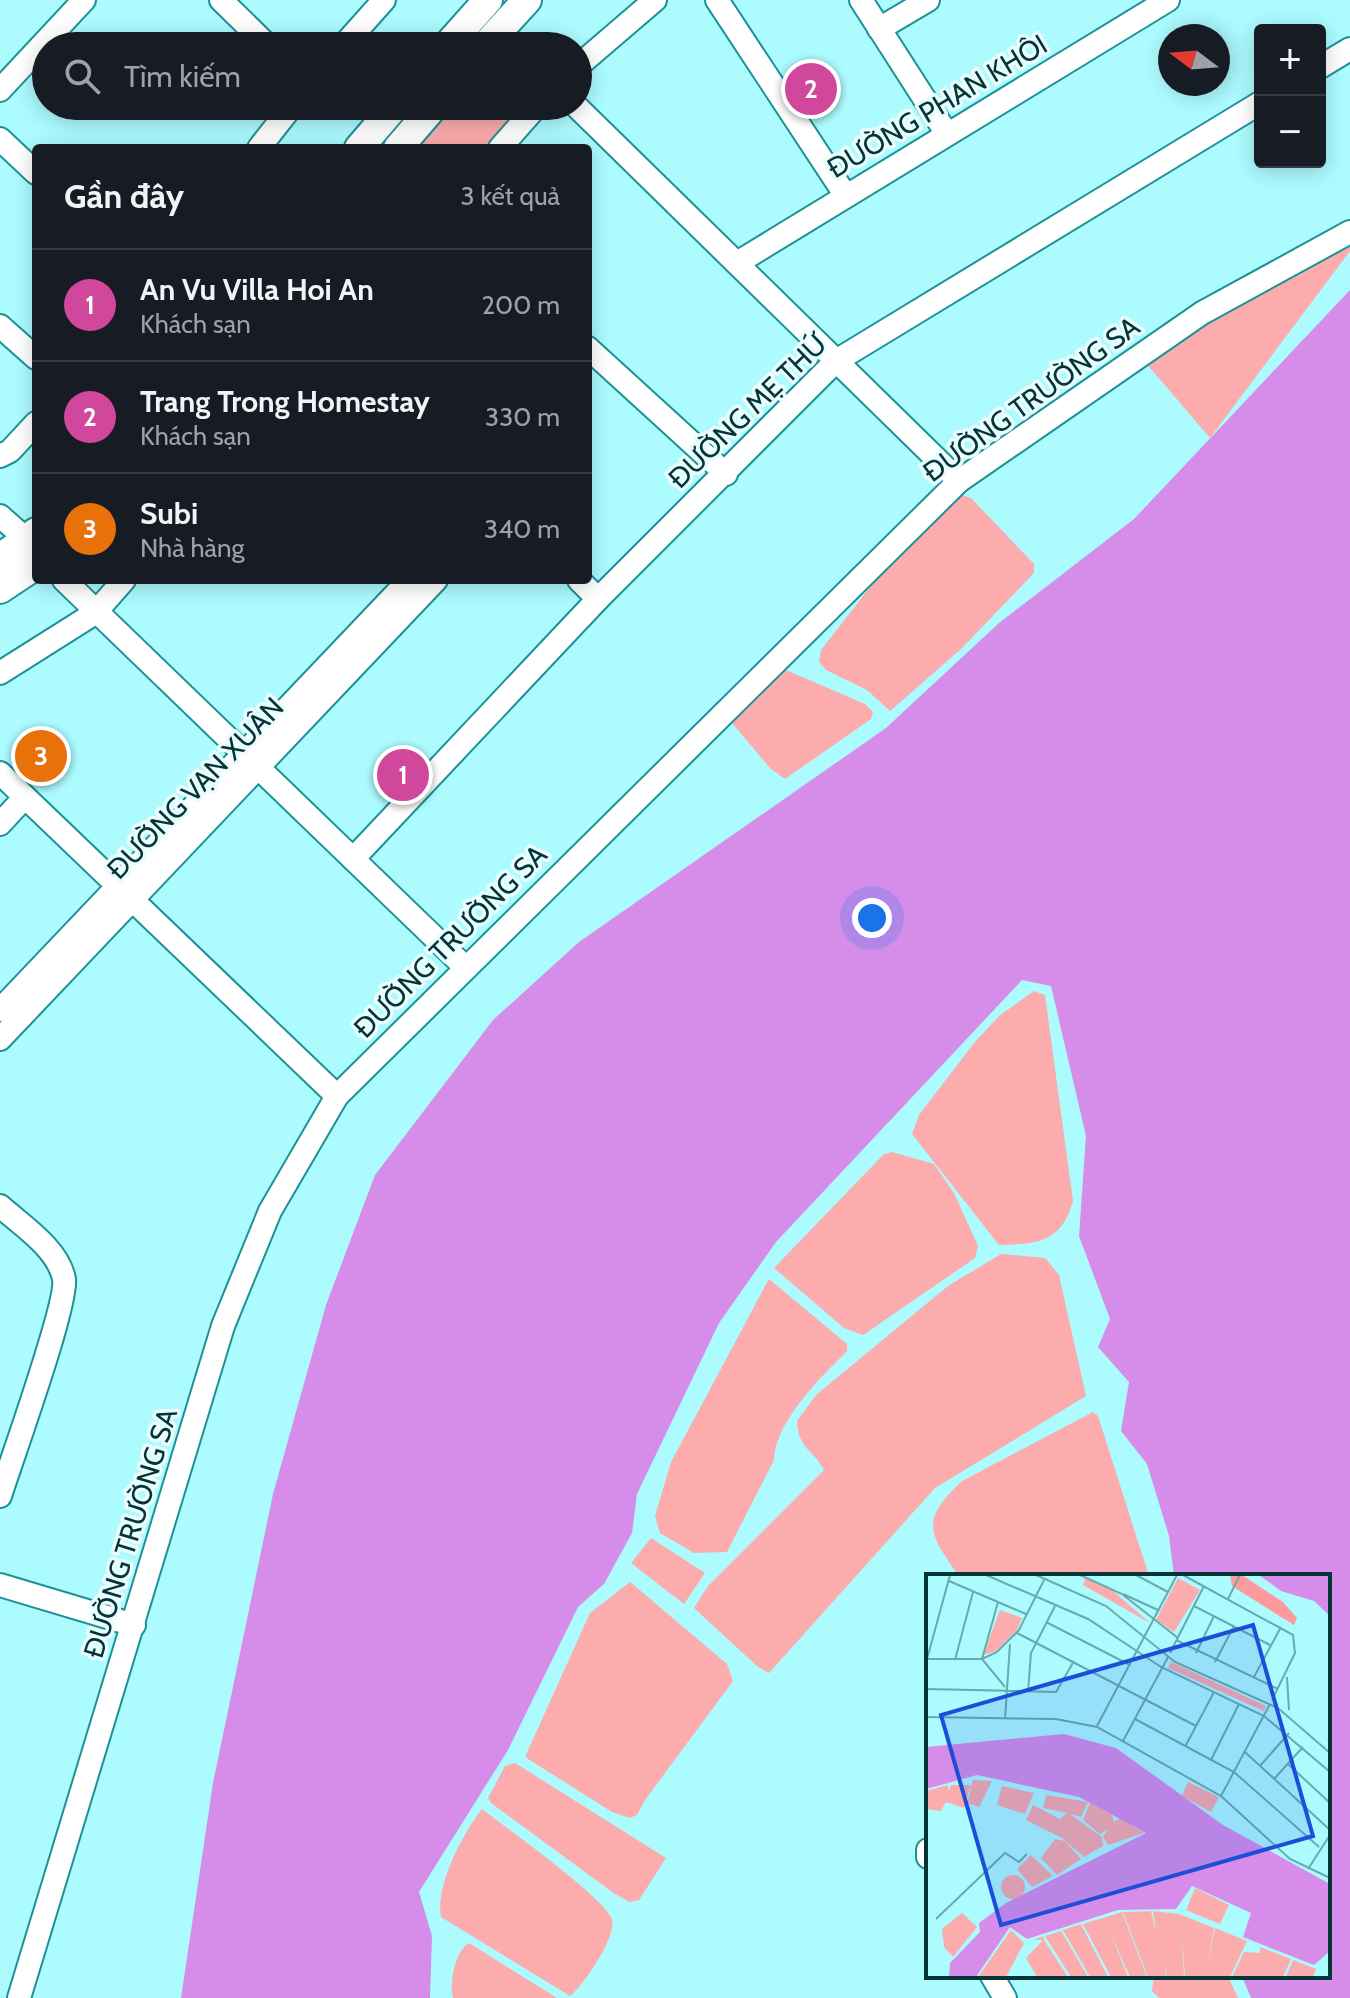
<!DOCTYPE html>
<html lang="vi">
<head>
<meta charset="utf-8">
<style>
	:root { --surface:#171b24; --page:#20242c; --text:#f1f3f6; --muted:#9ea1a6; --line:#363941; --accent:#2563eb }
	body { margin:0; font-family:Cabin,sans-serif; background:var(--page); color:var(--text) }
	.controls { position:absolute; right:24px; top:24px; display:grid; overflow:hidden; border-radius:8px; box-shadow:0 4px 20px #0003 }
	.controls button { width:72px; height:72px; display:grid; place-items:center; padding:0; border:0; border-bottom:2px solid var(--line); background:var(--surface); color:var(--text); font:40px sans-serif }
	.compass { position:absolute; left:1158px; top:24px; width:72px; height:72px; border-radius:50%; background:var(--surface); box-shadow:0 4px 20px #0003; rotate:286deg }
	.you { position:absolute; left:872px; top:918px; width:28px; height:28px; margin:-20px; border:6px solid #fff; border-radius:50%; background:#1a73e8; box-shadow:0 0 0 12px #1a73e833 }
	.badge { display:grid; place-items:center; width:52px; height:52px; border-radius:50%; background:var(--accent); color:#fff; font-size:26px; font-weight:700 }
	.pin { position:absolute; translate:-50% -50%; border:4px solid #fff; box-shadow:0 2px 8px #0006 }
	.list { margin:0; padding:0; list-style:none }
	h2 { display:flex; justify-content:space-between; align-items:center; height:104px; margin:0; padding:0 32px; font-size:34px }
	h2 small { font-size:26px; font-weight:400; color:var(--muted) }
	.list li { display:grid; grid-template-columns:52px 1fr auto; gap:24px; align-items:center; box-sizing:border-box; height:112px; padding:0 32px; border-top:2px solid var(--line) }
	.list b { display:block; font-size:30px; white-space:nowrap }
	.list p { margin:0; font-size:26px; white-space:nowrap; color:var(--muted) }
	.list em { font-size:26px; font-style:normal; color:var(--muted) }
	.icon { flex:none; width:44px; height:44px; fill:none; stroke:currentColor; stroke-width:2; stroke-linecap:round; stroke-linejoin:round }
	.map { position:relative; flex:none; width:1350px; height:1998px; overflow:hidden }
	.search { position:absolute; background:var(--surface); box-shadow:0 4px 20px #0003; left:32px; top:32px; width:560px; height:88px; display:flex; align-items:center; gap:20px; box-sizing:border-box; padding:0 28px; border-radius:44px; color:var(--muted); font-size:30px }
	.panel { position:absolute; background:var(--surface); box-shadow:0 4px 20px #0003; left:32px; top:144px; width:560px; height:440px; border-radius:8px }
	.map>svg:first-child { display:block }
</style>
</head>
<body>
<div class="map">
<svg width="1350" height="1998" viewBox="0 0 1350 1998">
	<rect width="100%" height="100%" fill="#acfbff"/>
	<g fill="#fcacac">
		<path d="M451,106H522L485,148H417Z"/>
		<path d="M1350,232V251L1210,438L1140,356Z"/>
		<path d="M962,495L971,498L1034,564V573L961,649L890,711L867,690L826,670L819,662L821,650L892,559Z"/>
		<path d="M786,670L865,704L873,712L871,719L785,779L770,768L727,717Z"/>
		<path d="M1034,991L1045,995L1073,1201C1061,1243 1037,1244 999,1245L912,1134L919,1115L974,1043L999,1016Z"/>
		<path d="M892,1152L934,1164L954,1193L978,1246L975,1258L863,1335L844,1328L774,1268L884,1154Z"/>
		<path d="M1001,1254L1045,1258L1059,1275L1086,1396L935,1488L769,1673L758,1667L694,1608L708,1586L824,1470C813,1449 798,1449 797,1421L816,1395L948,1286Z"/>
		<path d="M769,1279L847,1344V1351C820,1378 775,1422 774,1460L727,1552L694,1553L660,1533L655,1516L671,1462Z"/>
		<path d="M1093,1412L1098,1416L1149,1576H959C928,1532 920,1521 962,1481Z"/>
		<path d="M651,1538L705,1573L684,1604L631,1563Z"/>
		<path d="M630,1582L727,1664L733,1681L645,1800L637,1815L630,1818L612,1812L525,1757L590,1613Z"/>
		<path d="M515,1763L666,1858L639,1900L630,1902L615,1894L491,1803L488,1798L505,1766Z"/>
		<path d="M482,1809C508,1829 599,1894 611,1917C620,1933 583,1986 570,1996L441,1917C435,1886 463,1833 482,1809Z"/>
		<path d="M469,1943L557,1998H453C449,1983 455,1951 469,1943Z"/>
		<path d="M1154,1976H1228L1238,1998H1159L1152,1991Z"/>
	</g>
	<path fill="#d68de9" d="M1350,290V1998H1251L1242,1976H1328V1576H1174L1169,1536L1147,1464L1121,1431L1129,1382L1098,1347L1110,1319L1079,1236L1086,1136L1051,986L1022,980L776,1242L719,1323L637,1494L632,1533L604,1584L578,1607L508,1750L419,1892L432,1936L430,1998H181L213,1783L273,1494L326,1305L375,1175L493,1020L579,942L886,728L999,623L1134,519Z"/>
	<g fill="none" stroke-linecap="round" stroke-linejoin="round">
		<defs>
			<g id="minor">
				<path d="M221,0L268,46"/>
				<path d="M717,0L846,196"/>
				<path d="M861,0L947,134"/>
				<path d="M879,29L928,0"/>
				<path d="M343,46L384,0"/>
				<path d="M578,66L655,0"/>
				<path d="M1320,67L1350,49"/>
				<path d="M0,90L84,0"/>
				<path d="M576,106L959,481"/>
				<path d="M0,139L36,173"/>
				<path d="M259,148L292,106"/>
				<path d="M500,148L537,106"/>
				<path d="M737,263L1168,0"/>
				<path d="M0,326L36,358"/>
				<path d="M588,348L726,474"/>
				<path d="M0,456L10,451L36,423"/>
				<path d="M0,516L27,540"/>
				<path d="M64,580L466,968"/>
				<path d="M579,580L598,599"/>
				<path d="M0,673L95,613L124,580"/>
				<path d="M0,773L337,1096"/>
				<path d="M0,824L25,797"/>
				<path d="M353,859L598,599L836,361L1260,103"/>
				<path d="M0,1010L409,580"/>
				<path d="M0,1039L436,580"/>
				<path d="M0,1206C21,1225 58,1248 64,1279C68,1304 11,1461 0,1496"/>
				<path d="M0,1585L134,1625"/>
				<path d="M928,1850V1857"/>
				<path d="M992,1976L1005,1998"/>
				<path d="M19,1998L223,1326L270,1211L337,1096L959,481L1202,313L1350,232"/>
			</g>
			<g id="major">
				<path d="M447,46L488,0"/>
				<path d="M485,46L527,0"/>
				<path d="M359,148L395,106"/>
				<path d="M398,148L434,106"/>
				<path d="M0,558L36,532"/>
				<path d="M0,589L36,565"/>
			</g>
		</defs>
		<use href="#minor" stroke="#1c9297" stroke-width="26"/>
		<use href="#major" stroke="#1c9297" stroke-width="32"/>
		<use href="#minor" stroke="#fff" stroke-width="22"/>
		<use href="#major" stroke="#fff" stroke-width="28"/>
	</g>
	<g text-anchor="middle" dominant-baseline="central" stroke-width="7" stroke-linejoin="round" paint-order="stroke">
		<g font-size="28" fill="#033436" stroke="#eafcfd">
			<text transform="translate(937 106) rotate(-31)">ĐƯỜNG PHAN KHÔI</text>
			<text transform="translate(1031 399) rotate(-36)">ĐƯỜNG TRƯỜNG SA</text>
			<text transform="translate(747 411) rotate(-44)">ĐƯỜNG MẸ THỨ</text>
			<text transform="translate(195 788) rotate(-46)">ĐƯỜNG VẠN XUÂN</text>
			<text transform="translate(450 941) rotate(-45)">ĐƯỜNG TRƯỜNG SA</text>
			<text transform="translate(130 1533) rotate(-73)">ĐƯỜNG TRƯỜNG SA</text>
		</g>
	</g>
	<g transform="translate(926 1574)">
		<rect width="404" height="404" fill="#acfbff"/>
		<path d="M160,3L187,17L224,49L157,11ZM252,4L274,16L248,58L230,46ZM74,36L96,44L91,56L70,77L57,81ZM245,88L340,132L338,137L242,94ZM47,206L66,207L53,233L41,229ZM262,208L293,223L285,238L256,222ZM22,211V217L25,211H45L38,234L20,228L15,237L0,235V217ZM76,212L108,219L99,240L71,231ZM120,221L162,228L155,243L144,240L176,263L177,272L158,283L136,264L100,246L107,231L134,245L141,239L117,234ZM164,229L186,241L188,248L194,244L218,259L182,271L177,263L182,255L174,260L157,246ZM129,265L139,267L155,285L131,301L115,284ZM105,281L127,302L106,313L91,295ZM75 313a12 12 0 1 1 24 0a12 12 0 1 1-24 0ZM269,314L303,331L294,350L260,336ZM225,337L230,359L227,337L253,340L288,354L282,389L289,354L321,367L304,403H259L256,361L258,403H241L238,389L240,403H222L197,338ZM196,338L221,403H204L184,358L202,403H185L157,350ZM36,339L51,353L27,383L18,373L16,355ZM155,350L182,403H164L137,356ZM85,356L98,369L80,403H52ZM135,357L162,403H145L119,362ZM117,362L118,366L142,403H111L100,384L117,366H108ZM334,373L365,385L357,403H306L318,378L334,379ZM367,386L390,395L387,402L360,403Z" fill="#fcacac"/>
		<path d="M304,1H316L357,28L371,44L368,51L306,12Z" fill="#fd9a9b"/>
		<path d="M333,1H404V42L388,27L355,17ZM138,160L190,174L297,251L404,310V377L388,391L317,363L325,339L266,312L250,335L192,336L101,365L84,353L50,403H23L24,389L54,358L53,349L80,329L220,259L153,223L51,201L0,215V173Z" fill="#d68de9"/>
		<path fill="none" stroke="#68abaf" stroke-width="2" d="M60,1L162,45L235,93L338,142L404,198M110,1L180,32L249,88L352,134L404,179M154,1L196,20L252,64M210,1L242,18M257,1L367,61L369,79L346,126M23,7L100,40M197,20L232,36M302,25L314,1M72,28L56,85L79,113M268,32L344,71M120,48L204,91M91,59L270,152M250,66L352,115M244,79L278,12M270,79L288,42M0,85H56L71,78L93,56L118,6M1,85L24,1M29,86L47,18M289,88L308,52M328,103L355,53M361,103L363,136M0,115L130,118L148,87M102,118L105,79L129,32M0,143L130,145L171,153L295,222L364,285L404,304M79,145L84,70M209,145L308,198L393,273M171,152L251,1M197,167L242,83M260,171L288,118M319,178L404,256M285,186L313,130M362,190L404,229M334,192L363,159M348,205L377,173M295,222L344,130M382,295L404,261M10,345L79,279L93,288L101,280"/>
		<path fill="#1d4ed8" fill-opacity="0.15" stroke="#1d4ed8" stroke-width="4" d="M327,51L387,262L75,351L15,141Z"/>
		<rect width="404" height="404" fill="none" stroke="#033436" stroke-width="4"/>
	</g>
</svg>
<div class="controls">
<button>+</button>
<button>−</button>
</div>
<svg class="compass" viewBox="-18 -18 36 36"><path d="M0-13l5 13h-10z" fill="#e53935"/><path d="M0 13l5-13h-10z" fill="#9ea1a6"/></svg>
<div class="you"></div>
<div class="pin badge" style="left:403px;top:775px;background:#d1479c">1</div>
<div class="pin badge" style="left:811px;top:89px;background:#d1479c">2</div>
<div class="pin badge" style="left:41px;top:756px;background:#e8710a">3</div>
<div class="search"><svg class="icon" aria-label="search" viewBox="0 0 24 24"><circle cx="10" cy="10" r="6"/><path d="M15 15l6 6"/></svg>Tìm kiếm</div>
<section class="panel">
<h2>Gần đây<small>3 kết quả</small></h2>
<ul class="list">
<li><span class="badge" style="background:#d1479c">1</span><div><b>An Vu Villa Hoi An</b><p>Khách sạn</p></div><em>200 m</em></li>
<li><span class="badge" style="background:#d1479c">2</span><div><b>Trang Trong Homestay</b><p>Khách sạn</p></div><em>330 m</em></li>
<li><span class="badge" style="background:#e8710a">3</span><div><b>Subi</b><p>Nhà hàng</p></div><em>340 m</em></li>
</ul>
</section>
</div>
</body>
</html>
